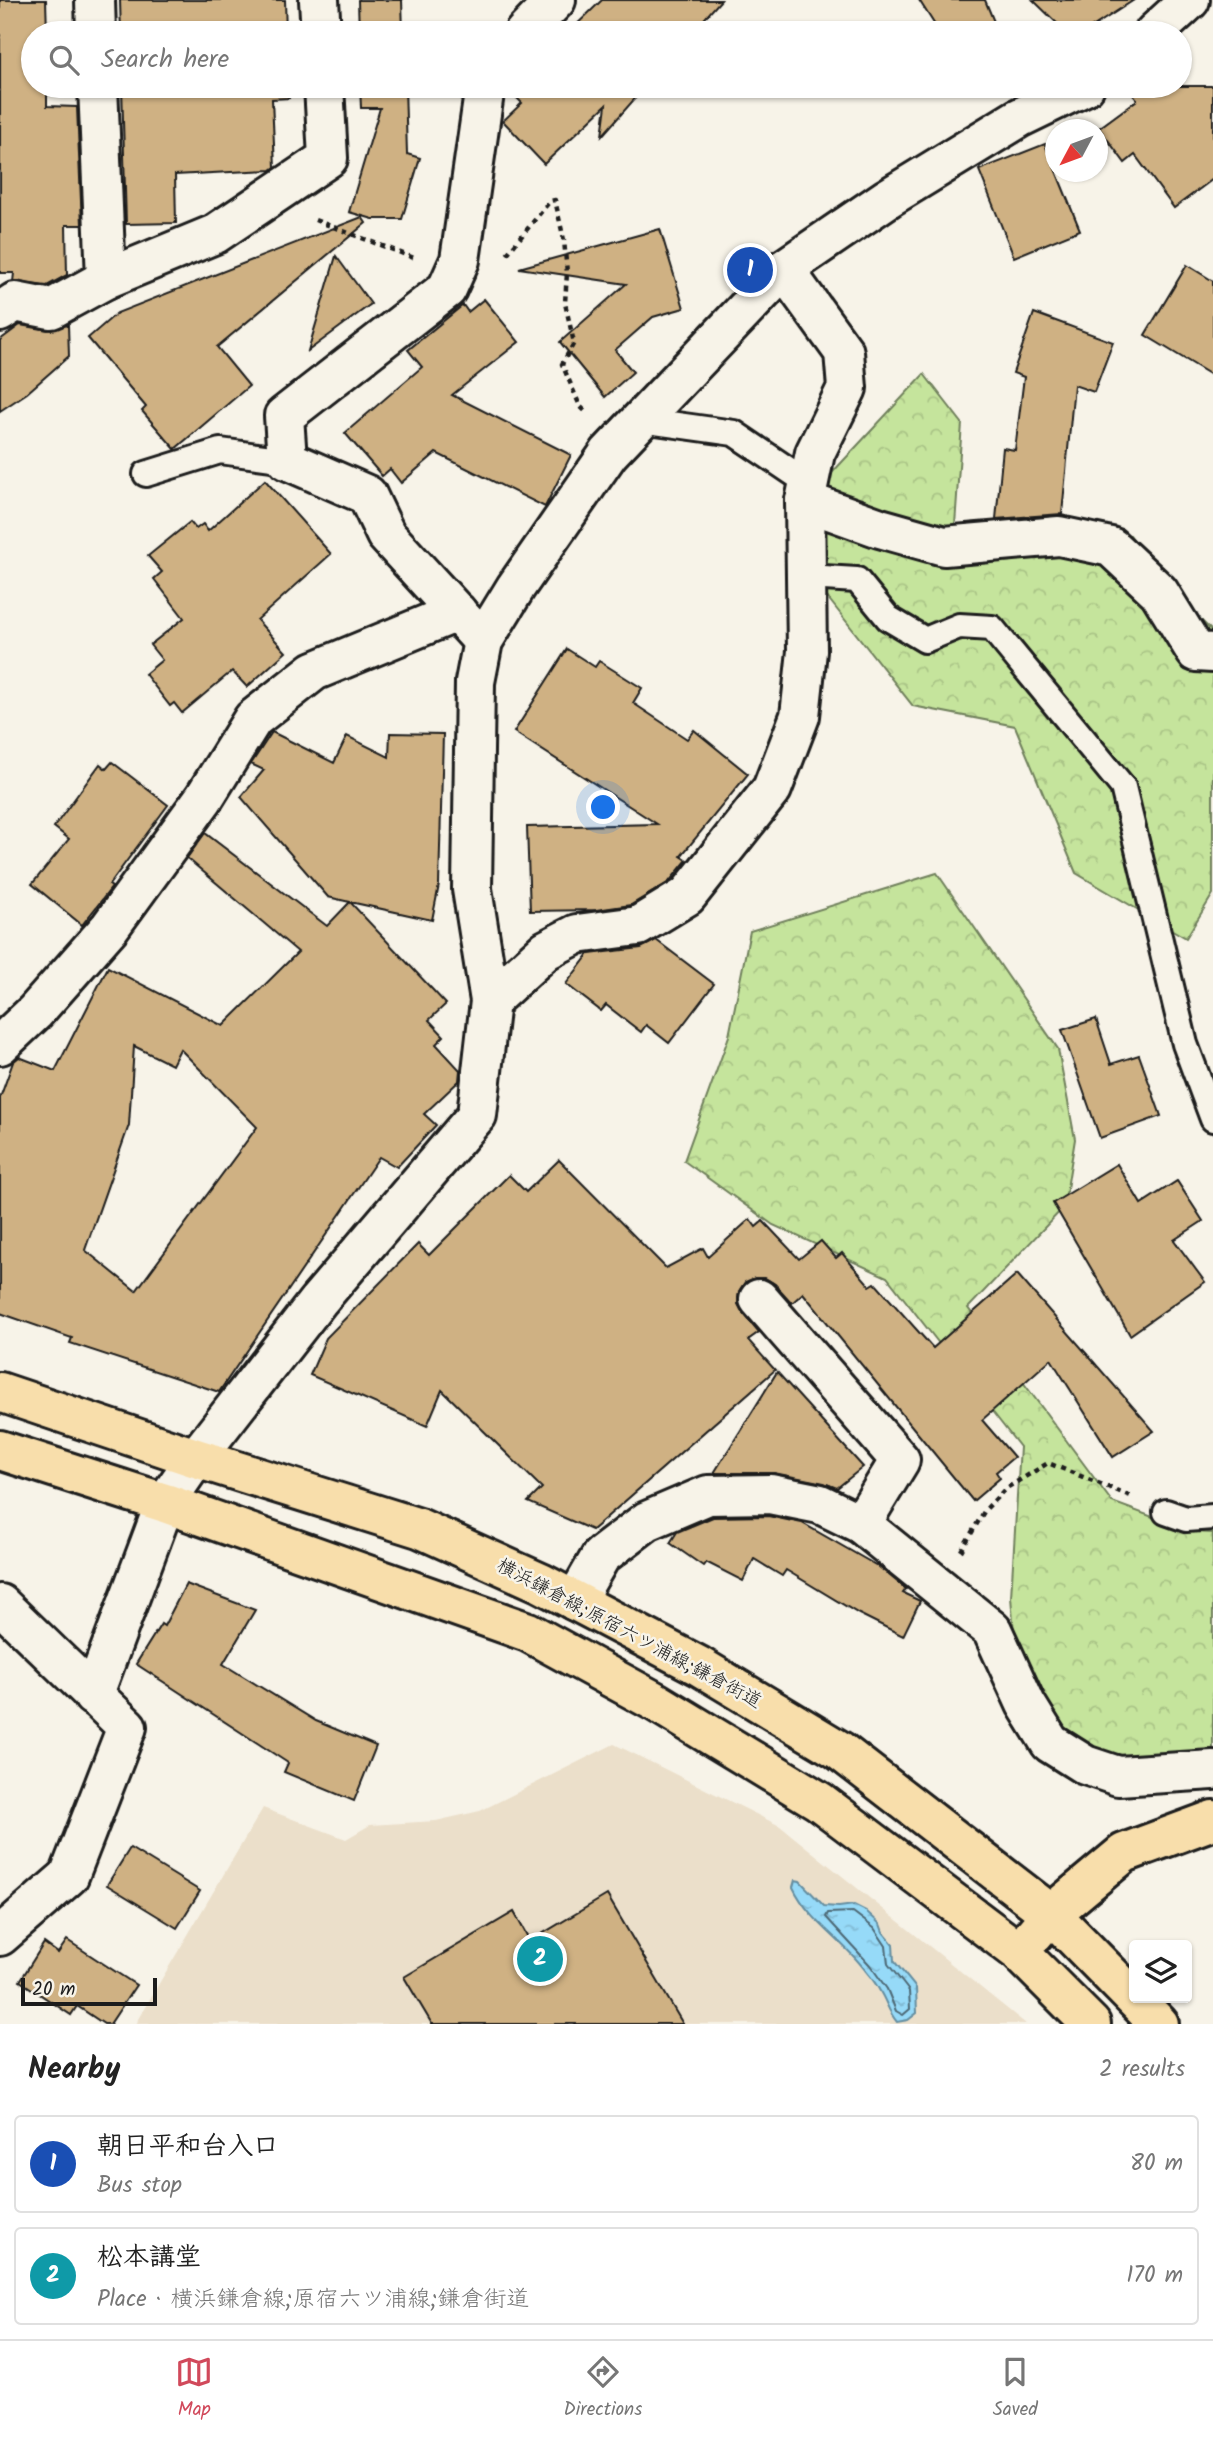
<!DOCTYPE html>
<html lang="en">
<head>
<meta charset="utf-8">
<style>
	:root { --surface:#fff; --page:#f2f2f2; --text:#222; --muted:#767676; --line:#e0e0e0; --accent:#d1495b }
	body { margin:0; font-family:Kalam,"Klee One",sans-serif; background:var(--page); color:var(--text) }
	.controls { position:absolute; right:21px; bottom:21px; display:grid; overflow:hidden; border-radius:7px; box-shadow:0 2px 5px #0004 }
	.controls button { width:63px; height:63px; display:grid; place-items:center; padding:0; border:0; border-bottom:2px solid var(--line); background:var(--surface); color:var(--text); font:35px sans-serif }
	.compass { position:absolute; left:1045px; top:119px; width:63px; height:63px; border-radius:50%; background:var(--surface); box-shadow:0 2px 5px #0004; rotate:229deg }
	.scale { position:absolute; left:21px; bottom:18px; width:136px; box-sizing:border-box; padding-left:7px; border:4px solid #1c1c1c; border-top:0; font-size:19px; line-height:24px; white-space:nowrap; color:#1c1c1c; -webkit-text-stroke:5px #f7f3e8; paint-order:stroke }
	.you { position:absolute; left:604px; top:808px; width:24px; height:24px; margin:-18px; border:5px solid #fff; border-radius:50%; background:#1a73e8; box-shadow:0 0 0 10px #1a73e833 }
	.badge { display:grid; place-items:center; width:46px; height:46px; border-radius:50%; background:var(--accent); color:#fff; font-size:23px; font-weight:700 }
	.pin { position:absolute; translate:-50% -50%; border:4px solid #fff; box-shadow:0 2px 7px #0006 }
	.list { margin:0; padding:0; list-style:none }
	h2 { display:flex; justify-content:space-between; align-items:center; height:91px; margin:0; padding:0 28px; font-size:30px }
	h2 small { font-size:23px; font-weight:400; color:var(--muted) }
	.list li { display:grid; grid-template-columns:46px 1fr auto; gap:21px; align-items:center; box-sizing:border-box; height:98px; margin:0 14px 14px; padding:0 14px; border:2px solid var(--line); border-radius:7px }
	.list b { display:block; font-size:26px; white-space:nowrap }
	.list p { margin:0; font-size:23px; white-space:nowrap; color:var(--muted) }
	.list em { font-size:23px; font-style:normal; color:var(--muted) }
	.icon { flex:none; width:38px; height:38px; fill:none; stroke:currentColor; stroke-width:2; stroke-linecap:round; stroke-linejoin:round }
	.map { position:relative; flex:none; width:1213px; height:2024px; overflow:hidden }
	.search { position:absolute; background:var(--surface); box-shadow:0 2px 5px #0004; left:21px; right:21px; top:21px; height:77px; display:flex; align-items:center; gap:18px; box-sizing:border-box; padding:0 24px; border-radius:38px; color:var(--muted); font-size:26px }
	.sheet { height:315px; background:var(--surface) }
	nav { display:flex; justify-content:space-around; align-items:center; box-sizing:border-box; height:98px; border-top:2px solid var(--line); background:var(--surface); font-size:19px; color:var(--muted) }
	nav a { display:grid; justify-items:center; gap:4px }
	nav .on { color:var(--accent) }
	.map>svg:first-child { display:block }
</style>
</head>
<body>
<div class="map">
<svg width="1213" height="2024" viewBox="0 0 1213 2024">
	<defs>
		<pattern id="forest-crowns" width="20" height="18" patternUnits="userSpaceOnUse" patternTransform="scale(1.75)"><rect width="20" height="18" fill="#c5e49c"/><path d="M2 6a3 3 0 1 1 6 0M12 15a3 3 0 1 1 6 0" fill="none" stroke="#a9c386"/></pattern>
		<pattern id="water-ripples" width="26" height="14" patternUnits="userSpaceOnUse" patternTransform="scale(1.75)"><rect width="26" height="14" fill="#96daf8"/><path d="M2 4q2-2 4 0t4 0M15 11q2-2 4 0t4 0" fill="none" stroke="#81bad4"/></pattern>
	</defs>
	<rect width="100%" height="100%" fill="#f7f3e8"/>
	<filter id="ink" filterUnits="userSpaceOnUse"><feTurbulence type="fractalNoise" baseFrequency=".0143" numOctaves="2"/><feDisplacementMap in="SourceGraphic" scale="14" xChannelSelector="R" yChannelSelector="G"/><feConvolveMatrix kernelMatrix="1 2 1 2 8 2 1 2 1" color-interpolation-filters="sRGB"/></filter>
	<g filter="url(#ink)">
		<path fill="#ebdfca" d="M614,1744L780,1826L1026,2024H137L138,2019L263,1808L346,1839L370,1825L436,1821L480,1811Z"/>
		<g fill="url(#forest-crowns)" stroke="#70805c" stroke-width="2">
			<path d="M924,374L962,423L955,525L1130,535L1171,591L1213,632V894L1186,938L1076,873L1015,726L913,706L820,588L817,489Z"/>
			<path d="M937,873L1058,1049L1075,1139L1064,1207L968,1308L1112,1502L1193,1532L1213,1533V1762L1086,1773L1020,1705L1011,1597L1020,1447L887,1277L773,1225L684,1161L729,1036L750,931Z"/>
		</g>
		<path fill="url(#water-ripples)" stroke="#658ea0" stroke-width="2" d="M795,1880L800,1881L824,1906L839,1907L854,1905L866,1911L880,1924L883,1932L893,1944L894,1961L916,1988L917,2013L908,2020L897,2022C889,2013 887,2003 881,1993C877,1985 871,1977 865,1970C843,1940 809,1921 793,1887Z"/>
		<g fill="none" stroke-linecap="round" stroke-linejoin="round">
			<path stroke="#4d6874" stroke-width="2" d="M853,1912L874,1928L886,1946L888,1964L909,1991L910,2009L903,2015L896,2011L887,1989L870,1965L826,1917L828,1913Z"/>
		</g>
		<g fill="#cfb183" stroke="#1c1c1c" stroke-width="2" fill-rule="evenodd">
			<path d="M0,0H46L47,33H33V86H47V106L77,107L82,225H66L67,275L47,286L13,282L14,273H0Z"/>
			<path d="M120,0H285L286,33H121Z"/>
			<path d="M358,0H402L403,33H359Z"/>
			<path d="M602,0H721L692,33H568Z"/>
			<path d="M919,0H985L997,29L990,33H940Z"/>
			<path d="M1033,0H1134L1083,33H1067Z"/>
			<path d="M122,86H288L289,98L272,99L275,167L271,170L175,175L176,223L126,224Z"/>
			<path d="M360,86H405L407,154L420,158L402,219H373L349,212L380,108H361Z"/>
			<path d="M513,86H646L602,136L606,105L544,164L503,121L522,103L509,90Z"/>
			<path d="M1126,86H1213V179L1174,208L1135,155L1125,163L1099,128L1137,100Z"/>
			<path d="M1045,144L1080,230L1014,257L979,170Z"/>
			<path d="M362,217L366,223L217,347L249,386L175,449L142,411L146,407L88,338L117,313Z"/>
			<path d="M660,229L684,308L653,317L615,350L633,372L605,397L560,342L626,284L519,268Z"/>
			<path d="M336,256L371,304L308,351Z"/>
			<path d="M1187,265L1213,281V376L1145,335Z"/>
			<path d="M484,299L519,342L452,395L571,455L545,507L436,453L401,483L390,469L382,476L345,433L422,367L408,350L463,305L468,312Z"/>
			<path d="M1034,313L1113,342L1094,392L1074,385L1062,514L996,519L1003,448L1015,450L1024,377L1013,373Z"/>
			<path d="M20,325L48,330L68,325L69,356L27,393L0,411V340Z"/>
			<path d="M265,480L331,554L257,620L286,652L247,687L232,671L182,713L174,703L170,706L145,674L162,660L150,645L184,618L154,579L162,572L148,556L190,522L196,529L203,524L208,531Z"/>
			<path d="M567,649L595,667L599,661L642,688L633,703L687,739L694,730L748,774L681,856L687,860L669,882L631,905L596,910L530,911L527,827L657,824L514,732Z"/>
			<path d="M272,732L334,763L347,736L389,757L390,733L443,734L439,885L432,920L350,902L446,1004L429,1020L444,1036L436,1044L460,1070L459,1081L424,1114L436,1125L397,1167L379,1157L219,1392L70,1343L72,1338L0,1313V1098L13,1062L19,1057L55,1071L108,967L223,1026L298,952L187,858L205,833L327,926L350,902L328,897L241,797L264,770L251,764ZM134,1046L172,1065L180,1049L257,1127L136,1291L85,1250L129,1125Z"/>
			<path d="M112,762L168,805L109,885L112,887L82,925L32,884L69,839L54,827L100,764L106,769Z"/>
			<path d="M656,940L714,984L669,1043L646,1025L641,1032L606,1005L601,1011L566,984L589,954L641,948Z"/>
			<path d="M1096,1019L1111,1064L1139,1055L1161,1116L1100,1138L1062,1030Z"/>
			<path d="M559,1160L666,1268L703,1248L708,1257L750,1219L756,1227L763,1221L799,1259L821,1241L836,1258L842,1253L870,1286L875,1283L933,1348L1017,1274L1154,1431L1113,1457L1051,1359L982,1420L1014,1457L996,1472L1000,1478L973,1501L803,1293L792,1303L775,1284L765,1278H755L745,1282L739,1291L738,1304L743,1313L759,1332L748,1340L775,1370L592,1530L528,1502L542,1488L442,1390L427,1426L310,1375L326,1338L418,1244L429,1255L509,1175L526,1192Z"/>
			<path d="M1117,1164L1141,1204L1177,1181L1203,1221L1174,1240L1205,1282L1130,1335L1053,1203Z"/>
			<path d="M777,1372L863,1467L837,1488L824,1483L774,1473H714Z"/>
			<path d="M768,1516L802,1523L879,1567L906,1589L903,1593L920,1601L903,1636L859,1614L786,1570L782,1576L754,1559L743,1581L706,1562L703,1566L670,1543L677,1532L713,1517Z"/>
			<path d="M186,1584L255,1610L223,1664L316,1721L376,1746L354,1801L284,1772L288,1763L136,1664L161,1624L164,1626Z"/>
			<path d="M130,1848L200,1891L177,1928L107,1885Z"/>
			<path d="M607,1895L683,2024H432L404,1977L514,1912L530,1941Z"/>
			<path d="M67,1940L136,1985L110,2024H104L77,2006L71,2015L20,1981L44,1943L58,1953Z"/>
		</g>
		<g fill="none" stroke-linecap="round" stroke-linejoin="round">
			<defs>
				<g id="service">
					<path d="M641,420L734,433L808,483"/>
					<path d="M146,474L220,451L287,460"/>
					<path d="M807,577L857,580L888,618L925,640L959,626L992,628L1123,787L1185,1044L1213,1119"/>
					<path d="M1166,1512L1186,1519L1213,1517"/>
				</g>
				<g id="minor">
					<path d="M95,0L96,33"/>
					<path d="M319,0L321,33"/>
					<path d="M524,33L556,0"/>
					<path d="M98,86L106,279"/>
					<path d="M0,312L15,302L51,309L106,279L215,234L328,158L324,86"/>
					<path d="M805,501L880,528L944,546L1059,536L1111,547L1159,592L1196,652L1213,653"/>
					<path d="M483,641L386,535L367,495L287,460L284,416L447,289L460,260L485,86"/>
					<path d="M490,1001L546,950L577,934L638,926L687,896L772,789L800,716L807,651L805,501L815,453L847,388L844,352L784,269"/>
					<path d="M0,1045L35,1012L110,927L204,798L253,719L314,671L457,612"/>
					<path d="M759,1299L900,1460L861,1524"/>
					<path d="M575,1601L601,1556L647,1521L708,1495L770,1494L820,1504L861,1524L992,1630L1026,1704L1050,1743L1085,1765L1118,1776L1213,1770"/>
					<path d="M0,1604L127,1727L69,1876L0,1936"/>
					<path d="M93,1696L165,1503"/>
				</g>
				<g id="tertiary">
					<path d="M1154,33L1190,0"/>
					<path d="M165,1503L196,1458L318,1301L477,1115L490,1001L472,889L475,682L483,641L516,587L609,453L784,269L888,198L1019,118L1085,86"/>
				</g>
				<g id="primary">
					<path d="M0,1392L196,1458L419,1528L541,1583L699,1666L839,1750L1051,1914L1159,2024"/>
					<path d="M0,1450L165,1503L528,1632L656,1702L819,1801L1019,1952L1091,2024"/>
					<path d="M1034,1934L1051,1914L1124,1853L1213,1820"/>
				</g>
			</defs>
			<use href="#service" stroke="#1c1c1c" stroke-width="30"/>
			<use href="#minor" stroke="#1c1c1c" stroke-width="44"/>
			<use href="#tertiary" stroke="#1c1c1c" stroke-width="44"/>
			<use href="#primary" stroke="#1c1c1c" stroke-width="44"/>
			<g stroke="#1c1c1c" stroke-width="4.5" stroke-dasharray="5 5" stroke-linecap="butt">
				<path d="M315,220L414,258"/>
				<path d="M507,254L550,201L555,200L564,240L567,273L565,303L574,343L562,364L580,406L588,414"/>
				<path d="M961,1551L985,1510L1005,1489L1048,1463L1133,1497"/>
			</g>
			<use href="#service" stroke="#f7f3e8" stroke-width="24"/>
			<use href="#minor" stroke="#f7f3e8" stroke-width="38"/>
			<use href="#tertiary" stroke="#f7f3e8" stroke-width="38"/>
			<use href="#primary" stroke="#f8deab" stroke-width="38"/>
		</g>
	</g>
	<g text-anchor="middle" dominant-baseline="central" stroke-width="5" stroke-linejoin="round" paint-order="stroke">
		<g font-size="19" fill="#1c1c1c" stroke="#f7f3e8">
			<text transform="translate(629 1634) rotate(28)">横浜鎌倉線;原宿六ツ浦線;鎌倉街道</text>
		</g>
	</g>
</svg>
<div class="controls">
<button><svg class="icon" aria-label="layers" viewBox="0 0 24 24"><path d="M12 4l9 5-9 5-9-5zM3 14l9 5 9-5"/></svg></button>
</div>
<svg class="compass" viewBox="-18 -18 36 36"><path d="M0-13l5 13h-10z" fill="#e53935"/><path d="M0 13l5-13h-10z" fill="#767676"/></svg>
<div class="scale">20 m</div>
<div class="you"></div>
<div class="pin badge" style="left:750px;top:270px;background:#1a4fb4">1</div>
<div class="pin badge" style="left:540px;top:1959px;background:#0f9aa8">2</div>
<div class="search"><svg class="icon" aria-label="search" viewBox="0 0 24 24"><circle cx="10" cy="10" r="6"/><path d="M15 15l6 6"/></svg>Search here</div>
</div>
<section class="sheet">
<h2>Nearby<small>2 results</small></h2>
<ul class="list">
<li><span class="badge" style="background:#1a4fb4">1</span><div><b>朝日平和台入口</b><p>Bus stop</p></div><em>80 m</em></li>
<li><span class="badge" style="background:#0f9aa8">2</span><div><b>松本講堂</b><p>Place · 横浜鎌倉線;原宿六ツ浦線;鎌倉街道</p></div><em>170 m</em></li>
</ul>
</section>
<nav>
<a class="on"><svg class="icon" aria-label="map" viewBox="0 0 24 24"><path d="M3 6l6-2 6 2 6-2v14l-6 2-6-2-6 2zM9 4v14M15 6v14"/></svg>Map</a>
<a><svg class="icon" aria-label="directions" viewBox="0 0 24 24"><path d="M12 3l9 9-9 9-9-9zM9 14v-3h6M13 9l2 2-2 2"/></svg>Directions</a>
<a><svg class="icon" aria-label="saved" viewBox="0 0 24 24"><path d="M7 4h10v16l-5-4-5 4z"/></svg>Saved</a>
</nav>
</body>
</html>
